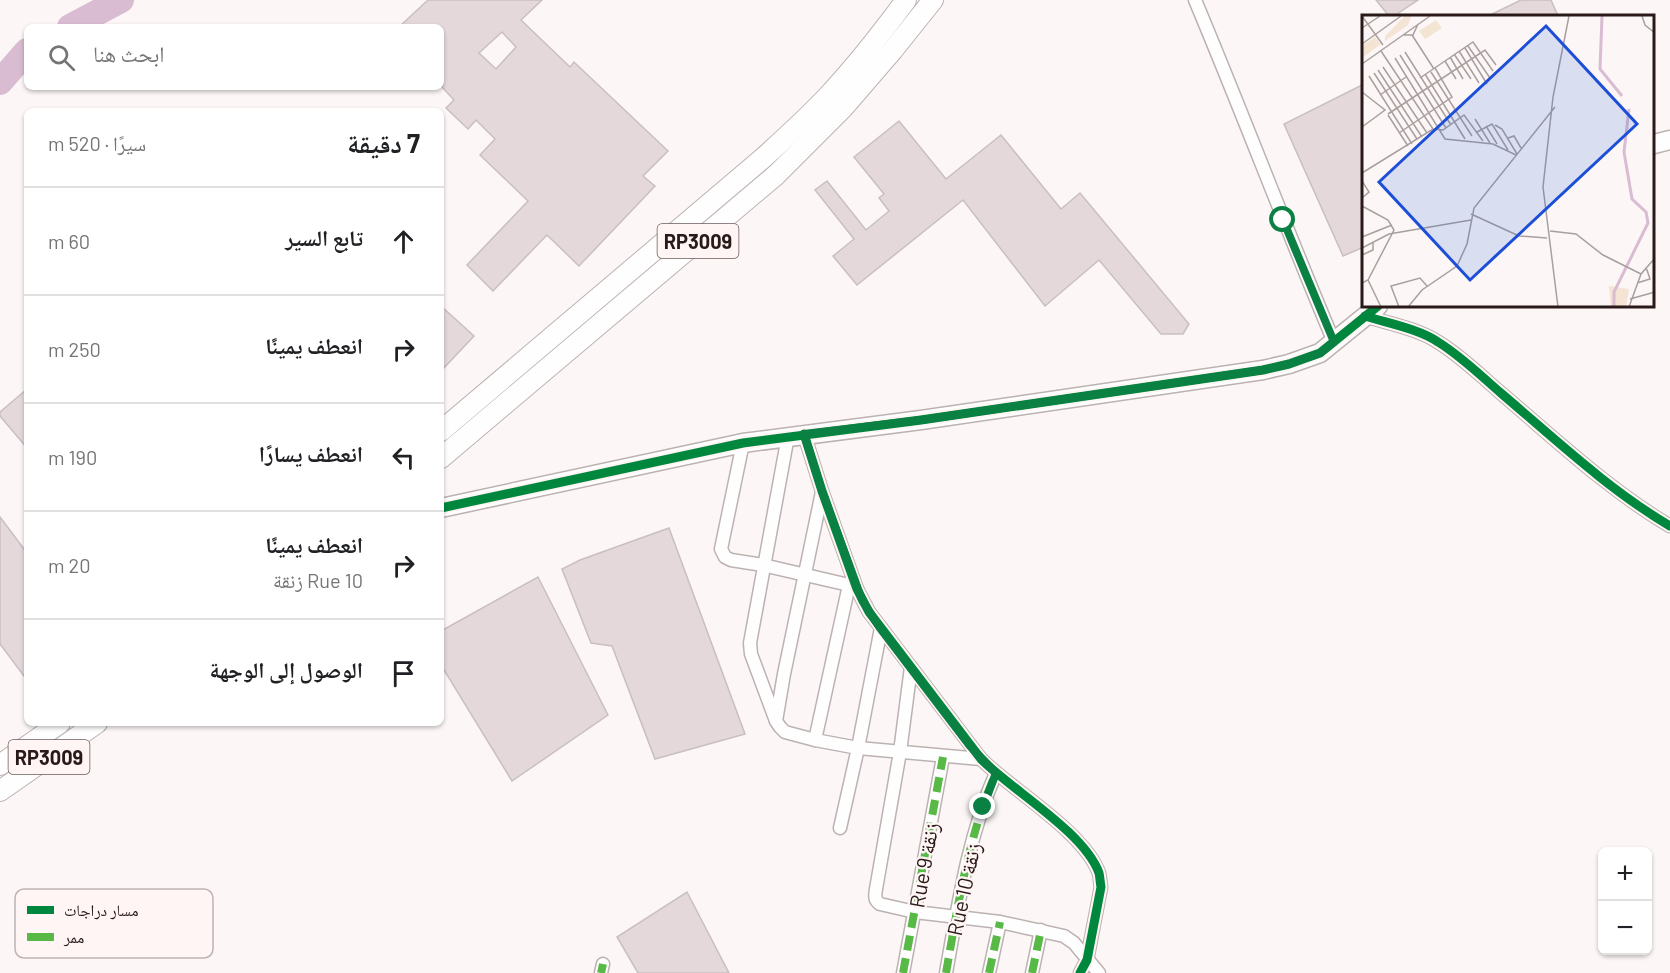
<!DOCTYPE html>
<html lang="ar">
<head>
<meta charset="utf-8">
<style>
	:root { --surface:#fff; --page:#f2f2f2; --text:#202124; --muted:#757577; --line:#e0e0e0 }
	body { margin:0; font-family:Barlow,"Noto Naskh Arabic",sans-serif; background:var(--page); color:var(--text); direction:rtl }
	.controls { position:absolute; right:18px; bottom:18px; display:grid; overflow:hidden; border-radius:9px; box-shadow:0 2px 4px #0004 }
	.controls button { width:54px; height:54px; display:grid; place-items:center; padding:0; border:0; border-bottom:2px solid var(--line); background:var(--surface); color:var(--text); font:30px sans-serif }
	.stop { position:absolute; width:18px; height:18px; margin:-14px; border:4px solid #0b8043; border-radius:50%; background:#fff }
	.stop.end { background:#0b8043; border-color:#fff; box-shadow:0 2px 6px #0008 }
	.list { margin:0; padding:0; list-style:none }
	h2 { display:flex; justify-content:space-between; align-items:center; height:78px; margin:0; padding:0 24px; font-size:26px }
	h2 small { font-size:20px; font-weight:400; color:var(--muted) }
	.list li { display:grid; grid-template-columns:39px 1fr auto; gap:18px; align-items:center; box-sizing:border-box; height:108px; padding:0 24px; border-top:2px solid var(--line) }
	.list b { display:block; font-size:22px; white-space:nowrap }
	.list p { margin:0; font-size:20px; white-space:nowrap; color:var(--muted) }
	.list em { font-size:20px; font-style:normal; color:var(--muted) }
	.icon { flex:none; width:33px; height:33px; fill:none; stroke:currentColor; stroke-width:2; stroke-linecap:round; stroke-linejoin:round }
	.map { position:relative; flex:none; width:1670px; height:973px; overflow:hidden; direction:ltr }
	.search { position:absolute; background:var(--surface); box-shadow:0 2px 4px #0004; left:24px; top:24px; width:420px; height:66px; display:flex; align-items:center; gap:15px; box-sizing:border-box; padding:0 21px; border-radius:9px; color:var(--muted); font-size:22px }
	.panel { position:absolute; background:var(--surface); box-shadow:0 2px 4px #0004; left:24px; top:108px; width:420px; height:618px; border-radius:9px; direction:rtl }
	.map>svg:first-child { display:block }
</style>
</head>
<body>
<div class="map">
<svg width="1670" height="973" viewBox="0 0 1670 973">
	<rect width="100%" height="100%" fill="#fcf7f6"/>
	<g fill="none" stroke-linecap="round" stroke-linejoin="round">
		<g stroke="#dabcd2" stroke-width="26">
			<path d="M70,27L121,0"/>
			<path d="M0,82L27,51"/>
		</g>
	</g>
	<g fill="#e4d8da" stroke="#c9bfc1" stroke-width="1.5" fill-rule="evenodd">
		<path d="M428,0H542L521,20L570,67L574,62L668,151L643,176L655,186L579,266L547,235L493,291L467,265L528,201L480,155L495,139L476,120L468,129L446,108L454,100L441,86V27H399ZM502,32L516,47L496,69L479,53Z"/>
		<path d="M1376,0H1418L1394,16H1389Z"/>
		<path d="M1521,0H1551L1558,16H1488Z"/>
		<path d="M1364,84V247L1343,256L1284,124Z"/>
		<path d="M899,121L946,179L1001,135L1061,209L1080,193L1189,324L1183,334H1161L1099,260L1045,306L963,200L857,285L833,256L854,239L815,190L827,181L866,230L889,211L879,198L884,194L854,157Z"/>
		<path d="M441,306L474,336L441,371Z"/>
		<path d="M27,389V448L0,416V412Z"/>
		<path d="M0,517L27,553V680L0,644Z"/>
		<path d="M669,528L745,734L655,759L612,646L591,643L562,569L580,560Z"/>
		<path d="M538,577L608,715L512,781L441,665V631Z"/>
		<path d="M687,892L729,973H638L617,937Z"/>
	</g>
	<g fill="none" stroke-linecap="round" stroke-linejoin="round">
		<defs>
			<g id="street">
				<path d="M1195,0C1243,114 1286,229 1334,342"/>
				<path d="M1365,316C1387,323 1419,329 1438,342C1461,356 1481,376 1502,394C1555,439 1609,490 1670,526"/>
				<path d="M804,434L822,491L857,589L869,612L981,759C1013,791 1084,832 1099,873C1100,877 1100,882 1101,887L1087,960L1080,973"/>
				<path d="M743,443L721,549L725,557L731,560L763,565L849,585L857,589"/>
				<path d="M822,492L784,674L776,721L780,727L785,732L815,740L858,748L981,759"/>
				<path d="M911,667L900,752L876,889C875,896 874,900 880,904L915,912L1000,922L1064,936L1074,943L1099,973"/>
				<path d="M776,721L751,654L750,643L788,436"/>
				<path d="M815,740L849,585"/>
				<path d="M840,828L858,748L881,628"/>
				<path d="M601,973L603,964"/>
				<path d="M903,973L943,757"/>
				<path d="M946,973C958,906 968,836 996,773"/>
				<path d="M989,973L1000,922"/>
				<path d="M1032,973L1041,930"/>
			</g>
			<g id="secondary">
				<path d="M1654,144L1670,140"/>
				<path d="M441,508L743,443L921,420L1263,370L1289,364L1320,353L1378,306"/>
			</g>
			<g id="primary">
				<path d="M441,431L762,159C784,139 806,119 826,98C855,67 881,34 906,0"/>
				<path d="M441,458L776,175L843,108L893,50L933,0"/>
				<path d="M0,765L60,723"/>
				<path d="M0,791L97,723"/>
			</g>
		</defs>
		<use href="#street" stroke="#bcb2b1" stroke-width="15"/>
		<use href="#secondary" stroke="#bcb2b1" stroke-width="21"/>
		<use href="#primary" stroke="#bcb2b1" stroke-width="22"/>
		<use href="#street" stroke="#fffefe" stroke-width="12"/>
		<use href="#secondary" stroke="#fffefe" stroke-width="18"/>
		<use href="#primary" stroke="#fffefe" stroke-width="20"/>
		<g stroke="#58b947" stroke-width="8" stroke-dasharray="15 8" stroke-linecap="butt">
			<path d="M601,973L603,964"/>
			<path d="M903,973L943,757"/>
			<path d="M946,973C958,906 968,836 996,773"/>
			<path d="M989,973L1000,922"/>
			<path d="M1032,973L1041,930"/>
		</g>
		<defs>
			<g id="cycleway">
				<path d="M1365,316C1387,323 1419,329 1438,342C1461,356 1481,376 1502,394C1555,439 1609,490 1670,526"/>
				<path d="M804,434L822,491L857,589L869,612L981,759C1013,791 1084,832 1099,873C1100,877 1100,882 1101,887L1087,960L1080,973"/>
				<path d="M441,508L743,443L921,420L1263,370L1289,364L1320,353L1378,306"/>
			</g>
		</defs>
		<use href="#cycleway" stroke="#fef5f4" stroke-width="13"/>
		<use href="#cycleway" stroke="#00873e" stroke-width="9"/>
	</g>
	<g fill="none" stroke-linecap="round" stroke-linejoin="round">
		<path stroke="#0b8043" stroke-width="8" d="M983,807L996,773L970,746L880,628L862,600L822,491L804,434L921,420L1263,370L1289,364L1320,353L1334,342L1283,220"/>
	</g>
	<g text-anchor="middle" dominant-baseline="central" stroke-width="4.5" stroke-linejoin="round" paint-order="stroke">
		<g fill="#fef5f4" stroke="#695c5b" stroke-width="1.5">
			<rect x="657.5" y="224" width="81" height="34" rx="4.5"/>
			<rect x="8.5" y="740" width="81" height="34" rx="4.5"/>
		</g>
		<g font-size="20" font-weight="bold" fill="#291a19">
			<text x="698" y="241">RP3009</text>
			<text x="49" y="757">RP3009</text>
		</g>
		<g font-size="21" fill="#291a19" stroke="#fef5f4">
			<text transform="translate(923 865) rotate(-80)">Rue 9 زنقة</text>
			<text transform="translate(963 889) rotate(-78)">Rue 10 زنقة</text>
		</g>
	</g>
	<g transform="translate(1362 15)">
		<rect width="292" height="292" fill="#fcf7f6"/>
		<path d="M43,1H49L46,10L23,26V21ZM74,5L80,13L63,24L57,16ZM13,22L19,29L0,43V31ZM247,271L267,274L264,292H249Z" fill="#f3e4d3"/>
		<path fill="none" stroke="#dabcd2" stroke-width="3" d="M240,1L238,54L260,81M252,292V277L286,208L284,197L270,184L262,137L267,94"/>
		<path fill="none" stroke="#a89f9e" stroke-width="1.5" d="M0,1L21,30M280,1L283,10L293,18M0,13L18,1M41,20H51L56,9M50,20L72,54M0,29L39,1M106,31L128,63M103,33L125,69M19,36L71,114M97,36L117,68M43,37L89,110M92,39L109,64M38,40L84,113M88,42L101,64M33,43L83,124L131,129L154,140M83,46L94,64M0,49L68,1M21,52L65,118M16,55L60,122M69,57L110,121M12,58L55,124M63,59L103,124M7,61L50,129M58,63L111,27L131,56M0,77L23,95L0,112M18,80L44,62M26,99L123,35L134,50M26,100L46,131M113,104L128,128M133,110L140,114L155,139M124,111L135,129M115,117L130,109L146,135M37,118L90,82L73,53M146,123L152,121L159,133M0,158L71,114L81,115L102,100L121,126M0,166L7,177L0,183M0,191L26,205L32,215L6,265L0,268M109,199L157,221L185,223M188,216L214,219L241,240L279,259M0,222L30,210M0,233L27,219L109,205M0,240L11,235V227M6,265L19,292M275,268L288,264L284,252M268,284L293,277M37,292L29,271L58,263L65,271M46,292L60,275L95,251L105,229L112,193L193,92M196,292L181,172L191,82L207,1M267,292L279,259L293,243"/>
		<path fill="#1d4ed8" fill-opacity="0.15" stroke="#1d4ed8" stroke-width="3" d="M184,11L275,109L108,265L17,167Z"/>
		<rect width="292" height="292" fill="none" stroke="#291a19" stroke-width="3"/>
	</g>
	<rect x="15" y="889" width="198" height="69" rx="9" fill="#fef5f4" stroke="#beb3b2" stroke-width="1.5"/>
	<rect x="27" y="906" width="27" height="8" fill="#00873e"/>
	<rect x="27" y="933" width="27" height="8" fill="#58b947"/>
	<g font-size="16" fill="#291a19">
		<text x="64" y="916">مسار دراجات</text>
		<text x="64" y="943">ممر</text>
	</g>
</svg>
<div class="controls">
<button>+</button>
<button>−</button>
</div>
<div class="stop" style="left:1283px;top:220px"></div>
<div class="stop end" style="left:983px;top:807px"></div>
<div class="search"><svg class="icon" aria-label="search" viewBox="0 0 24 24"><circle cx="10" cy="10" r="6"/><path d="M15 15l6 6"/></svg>ابحث هنا</div>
<section class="panel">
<h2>7 دقيقة<small>سيرًا · 520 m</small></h2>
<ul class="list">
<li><svg class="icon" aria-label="ahead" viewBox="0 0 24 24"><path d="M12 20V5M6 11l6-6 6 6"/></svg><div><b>تابع السير</b></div><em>60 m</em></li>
<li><svg class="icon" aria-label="right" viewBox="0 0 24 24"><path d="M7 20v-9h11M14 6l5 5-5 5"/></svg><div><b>انعطف يمينًا</b></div><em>250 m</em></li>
<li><svg class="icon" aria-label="left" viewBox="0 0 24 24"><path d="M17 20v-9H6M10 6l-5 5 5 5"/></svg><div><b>انعطف يسارًا</b></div><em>190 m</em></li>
<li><svg class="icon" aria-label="right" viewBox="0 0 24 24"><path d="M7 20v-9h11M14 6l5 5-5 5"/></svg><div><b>انعطف يمينًا</b><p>Rue 10 زنقة</p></div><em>20 m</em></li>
<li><svg class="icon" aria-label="arrive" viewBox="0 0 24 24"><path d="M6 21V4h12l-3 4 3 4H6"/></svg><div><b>الوصول إلى الوجهة</b></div></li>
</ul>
</section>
</div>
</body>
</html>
